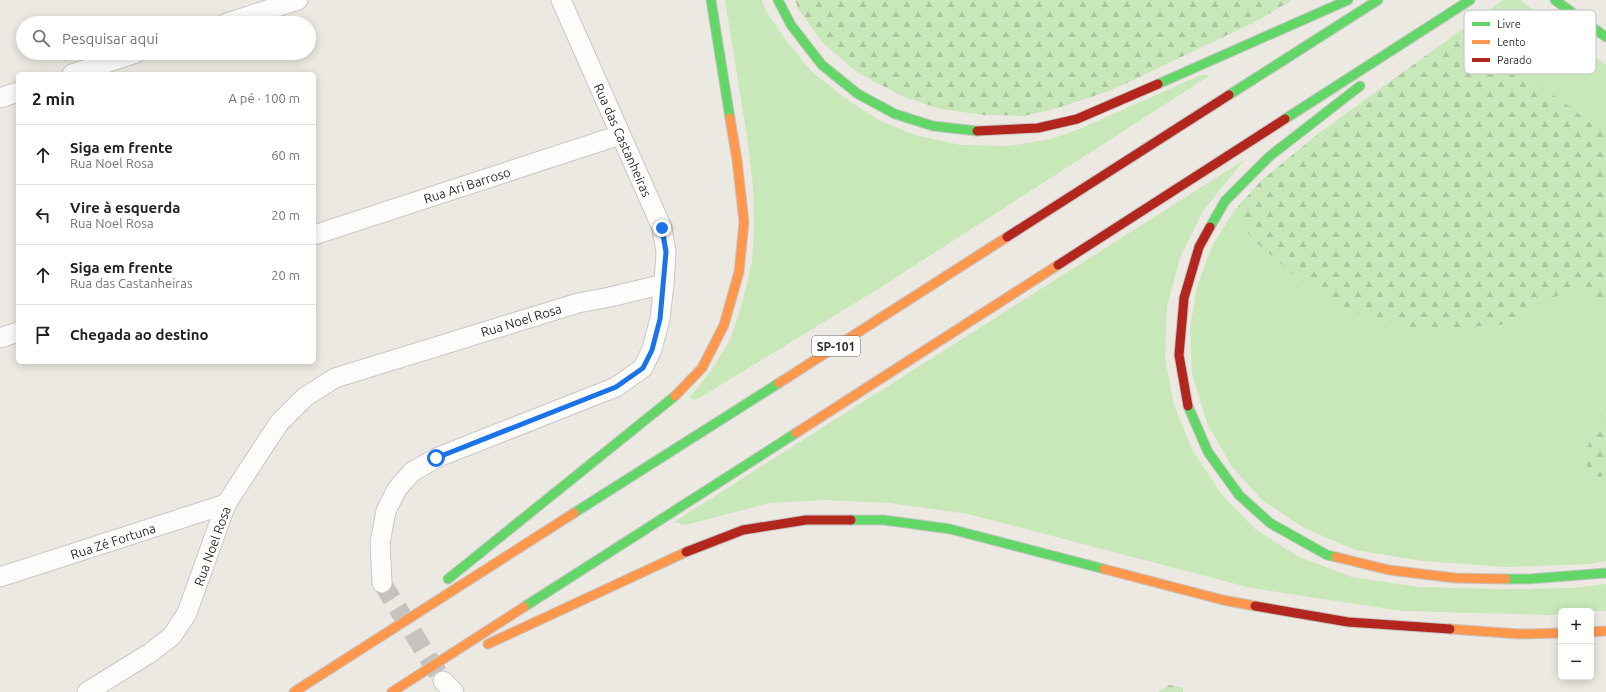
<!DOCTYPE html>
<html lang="pt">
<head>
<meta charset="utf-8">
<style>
	:root { --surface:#fff; --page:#f2f2f2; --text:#202124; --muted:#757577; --line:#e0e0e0 }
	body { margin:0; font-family:Ubuntu,sans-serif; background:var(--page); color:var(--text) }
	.controls { position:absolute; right:12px; bottom:12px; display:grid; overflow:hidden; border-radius:6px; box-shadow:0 2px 10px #0003 }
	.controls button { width:36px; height:36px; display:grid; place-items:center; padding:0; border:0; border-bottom:1px solid var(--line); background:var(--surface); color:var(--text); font:20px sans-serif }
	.stop { position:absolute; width:12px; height:12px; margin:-9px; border:3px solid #1a73e8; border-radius:50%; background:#fff }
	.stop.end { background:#1a73e8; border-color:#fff; box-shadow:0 1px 4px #0008 }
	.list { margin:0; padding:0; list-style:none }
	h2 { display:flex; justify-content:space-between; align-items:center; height:52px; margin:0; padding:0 16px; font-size:17px }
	h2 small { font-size:13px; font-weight:400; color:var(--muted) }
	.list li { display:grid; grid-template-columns:26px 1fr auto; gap:12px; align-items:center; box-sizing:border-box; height:60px; padding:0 16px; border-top:1px solid var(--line) }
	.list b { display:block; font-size:15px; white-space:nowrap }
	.list p { margin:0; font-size:13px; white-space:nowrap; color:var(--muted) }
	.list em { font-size:13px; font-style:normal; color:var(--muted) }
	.icon { flex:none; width:22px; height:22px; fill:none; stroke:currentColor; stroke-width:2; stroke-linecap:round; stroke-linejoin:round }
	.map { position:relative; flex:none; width:1606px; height:692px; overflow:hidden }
	.search { position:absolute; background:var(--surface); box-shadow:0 2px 10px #0003; left:16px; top:16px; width:300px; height:44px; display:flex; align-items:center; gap:10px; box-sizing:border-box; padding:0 14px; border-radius:22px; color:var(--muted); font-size:15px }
	.panel { position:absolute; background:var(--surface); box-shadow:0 2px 10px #0003; left:16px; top:72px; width:300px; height:292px; border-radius:6px }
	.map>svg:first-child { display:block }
</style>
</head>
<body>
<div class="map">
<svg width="1606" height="692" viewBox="0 0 1606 692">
	<defs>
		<pattern id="forest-firs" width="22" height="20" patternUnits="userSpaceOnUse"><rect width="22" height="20" fill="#c8e8b9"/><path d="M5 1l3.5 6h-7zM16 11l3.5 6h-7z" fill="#acc79f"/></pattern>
	</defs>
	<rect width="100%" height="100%" fill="#ece9e2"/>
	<g fill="#c8e8b9">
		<path d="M725,0H762L766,11L787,42L811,71L845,98L879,120L914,135L961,145L1009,146L1051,139L1082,128L1203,74L1209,76L878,289L696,400L689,398L711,371L730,340L742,304L752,262L754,228L753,186L747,137Z"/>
		<path d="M1503,0H1520L1606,65V561L1590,564L1507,567L1423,561L1355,550L1304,528L1262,500L1232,467L1207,423L1192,374L1190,328L1197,287L1212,246L1234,211L1262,180L1318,134Z"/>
		<path d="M1244,160L1203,211L1180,257L1167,307L1165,358L1174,405L1193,451L1223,496L1255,529L1299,557L1352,577L1419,587L1498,589L1573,588L1606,584V611H1561V614L1549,615L1402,611L1251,588L968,514L889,503L825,500L770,503L685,525L674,522Z"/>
	</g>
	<g fill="url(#forest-firs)">
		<path d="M795,0H1292L1259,20L1112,90L1055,109L1023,116L984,115L941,109L904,97L858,73L822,42L798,8Z"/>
		<path d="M1464,28L1606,134V313L1582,283L1500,325L1418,330L1329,304L1252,239L1234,211L1262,180L1318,134Z"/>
		<path d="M1606,408V474L1599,478L1581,460Z"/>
		<path d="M1169,685L1183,688V692H1158Z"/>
	</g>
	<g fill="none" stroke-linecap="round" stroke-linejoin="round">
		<path stroke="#c6c3be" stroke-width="19" stroke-dasharray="19 10" stroke-linecap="butt" d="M382,583L441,678"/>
		<defs>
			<g id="street">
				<path d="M561,0L662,228L666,252L664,284"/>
				<path d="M227,23L298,0"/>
				<path d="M72,74L136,53"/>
				<path d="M0,98L18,92"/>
				<path d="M314,235L620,135"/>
				<path d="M0,338L18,332"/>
				<path d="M0,577L226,504"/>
				<path d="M443,681L454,692"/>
				<path d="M87,692L150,653L172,636L187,613L226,504L279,423L305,397L335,378L578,303L610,297L664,284L660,319L652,349L643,368L616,387L436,458L412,472L397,489L386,511L380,543L382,583"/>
			</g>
			<g id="fast">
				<path d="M711,0L730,118"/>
				<path d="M778,0L791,25L822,65L858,94L895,114L933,126L977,131"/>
				<path d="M1555,0L1606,37"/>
				<path d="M1158,84L1348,0"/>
				<path d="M1229,95L1378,0"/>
				<path d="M1285,119L1470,0"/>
				<path d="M1210,227L1225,201L1270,156L1360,86"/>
				<path d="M1188,406L1208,452L1239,495L1270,523L1327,555L1336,557"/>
				<path d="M574,513L779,383"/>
				<path d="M851,520H884L950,529L1104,569"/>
				<path d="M448,579L675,396"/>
				<path d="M1506,579H1529L1606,573"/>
				<path d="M524,607L796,433"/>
			</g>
			<g id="slow">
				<path d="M779,383L1007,237"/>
				<path d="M675,396L702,368L724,325L739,272L744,222L737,160L730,118"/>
				<path d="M796,433L1058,265"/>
				<path d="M1336,557L1389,570L1455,578L1506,579"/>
				<path d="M1104,569L1223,600L1255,606"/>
				<path d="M1450,629L1519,634L1561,633"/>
				<path d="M1591,632L1606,631"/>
				<path d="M488,644L686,552"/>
				<path d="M294,692L574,513"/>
				<path d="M392,692L524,607"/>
			</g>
			<g id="jam">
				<path d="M977,131L1038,128L1077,119L1158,84"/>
				<path d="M1007,237L1229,95"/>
				<path d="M1058,265L1285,119"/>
				<path d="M1188,406L1179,355L1184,298L1199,247L1210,227"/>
				<path d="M686,552L743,530L806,520H851"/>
				<path d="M1255,606L1348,622L1450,629"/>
			</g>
		</defs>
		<use href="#street" stroke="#c9c8c7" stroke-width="21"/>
		<use href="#fast" stroke="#c6c5c3" stroke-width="11"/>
		<use href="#slow" stroke="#c6c5c3" stroke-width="11"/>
		<use href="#jam" stroke="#c6c5c3" stroke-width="11"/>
		<use href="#street" stroke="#fcfcfb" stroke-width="19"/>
		<use href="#fast" stroke="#63d668" stroke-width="9"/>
		<use href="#slow" stroke="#ff974d" stroke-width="9"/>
		<use href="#jam" stroke="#b3261e" stroke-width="9"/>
	</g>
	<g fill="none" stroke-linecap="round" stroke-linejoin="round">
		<path stroke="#1a73e8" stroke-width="5" d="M436,458L616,387L643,368L652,350L660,319L666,252L662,228"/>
	</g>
	<g text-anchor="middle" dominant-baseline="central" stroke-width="3" stroke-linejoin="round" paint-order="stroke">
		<rect fill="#fff" stroke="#6c6c6c" stroke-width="1" x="812" y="336" width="48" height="20" rx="3"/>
		<g font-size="12" font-weight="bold" fill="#2d2d2d">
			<text x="836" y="346">SP-101</text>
		</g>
		<g font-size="13" fill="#2d2d2d" stroke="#fff">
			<text transform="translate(623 140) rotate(66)">Rua das Castanheiras</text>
			<text transform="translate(467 185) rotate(-18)">Rua Ari Barroso</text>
			<text transform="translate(521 320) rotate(-17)">Rua Noel Rosa</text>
			<text transform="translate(113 541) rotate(-18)">Rua Zé Fortuna</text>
			<text transform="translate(212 546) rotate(-70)">Rua Noel Rosa</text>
		</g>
	</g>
	<rect x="1464" y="10" width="132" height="64" rx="6" fill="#fff" stroke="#c0c0c0" stroke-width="1"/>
	<rect x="1472" y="22" width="18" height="4" fill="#63d668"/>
	<rect x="1472" y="40" width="18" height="4" fill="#ff974d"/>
	<rect x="1472" y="58" width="18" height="4" fill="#b3261e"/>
	<g font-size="11" fill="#2d2d2d">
		<text x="1497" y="28">Livre</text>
		<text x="1497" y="46">Lento</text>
		<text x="1497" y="64">Parado</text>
	</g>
</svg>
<div class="controls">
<button>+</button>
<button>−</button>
</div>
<div class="stop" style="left:436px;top:458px"></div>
<div class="stop end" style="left:662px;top:228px"></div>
<div class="search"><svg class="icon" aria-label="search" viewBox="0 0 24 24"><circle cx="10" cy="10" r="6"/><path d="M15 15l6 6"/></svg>Pesquisar aqui</div>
<section class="panel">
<h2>2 min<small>A pé · 100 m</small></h2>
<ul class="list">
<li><svg class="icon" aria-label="ahead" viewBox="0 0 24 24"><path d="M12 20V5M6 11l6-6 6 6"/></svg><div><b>Siga em frente</b><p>Rua Noel Rosa</p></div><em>60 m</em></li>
<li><svg class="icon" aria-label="left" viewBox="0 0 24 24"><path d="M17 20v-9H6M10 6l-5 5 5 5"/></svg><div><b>Vire à esquerda</b><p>Rua Noel Rosa</p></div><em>20 m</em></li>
<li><svg class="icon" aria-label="ahead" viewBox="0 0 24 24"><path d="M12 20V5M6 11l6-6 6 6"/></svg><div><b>Siga em frente</b><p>Rua das Castanheiras</p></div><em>20 m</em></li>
<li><svg class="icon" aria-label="arrive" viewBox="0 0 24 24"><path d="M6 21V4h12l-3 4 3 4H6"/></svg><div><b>Chegada ao destino</b></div></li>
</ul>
</section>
</div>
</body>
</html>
